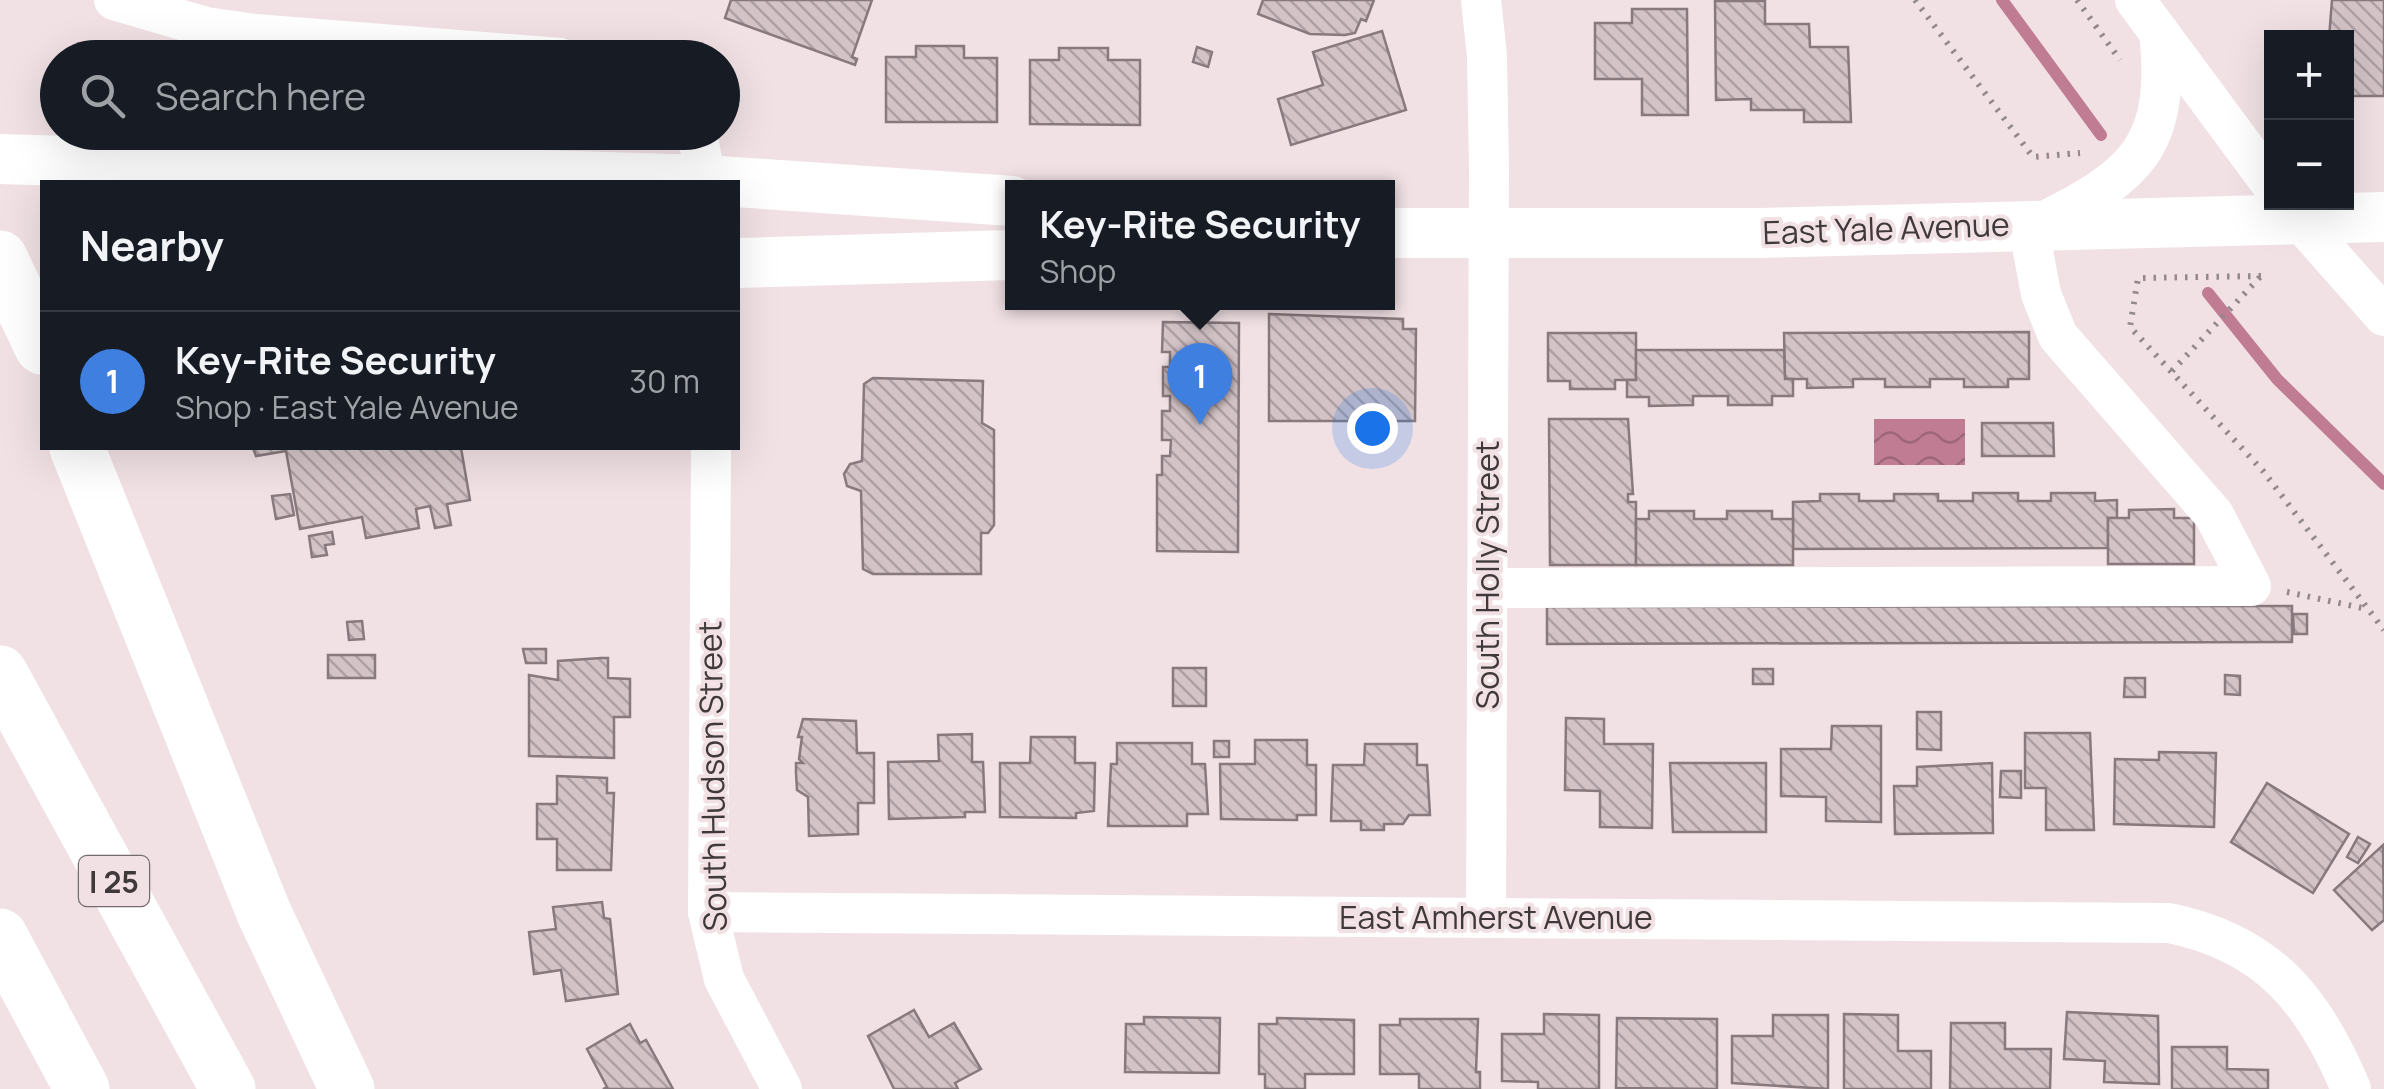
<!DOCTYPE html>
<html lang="en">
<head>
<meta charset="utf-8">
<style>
	:root { --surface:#171b24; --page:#20242c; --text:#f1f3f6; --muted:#9ea1a6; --line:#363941; --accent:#0f766e }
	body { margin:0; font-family:Manrope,sans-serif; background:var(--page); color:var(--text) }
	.controls { position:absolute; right:30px; top:30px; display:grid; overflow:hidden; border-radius:0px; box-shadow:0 10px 40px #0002 }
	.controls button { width:90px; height:90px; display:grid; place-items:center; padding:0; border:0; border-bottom:2px solid var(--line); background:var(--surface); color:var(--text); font:50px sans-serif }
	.you { position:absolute; left:1372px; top:428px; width:35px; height:35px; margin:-25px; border:8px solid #fff; border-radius:50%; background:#1a73e8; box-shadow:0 0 0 15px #1a73e833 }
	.badge { display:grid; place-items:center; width:65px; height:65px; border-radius:50%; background:var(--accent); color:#fff; font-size:32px; font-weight:700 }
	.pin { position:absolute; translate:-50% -82px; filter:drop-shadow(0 2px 5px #0008) }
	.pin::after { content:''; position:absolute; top:52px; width:35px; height:30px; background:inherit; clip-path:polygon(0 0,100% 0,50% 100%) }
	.popup { position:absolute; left:1005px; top:180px; width:390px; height:130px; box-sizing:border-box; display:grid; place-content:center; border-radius:0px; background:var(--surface); filter:drop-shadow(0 2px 8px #0005); font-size:32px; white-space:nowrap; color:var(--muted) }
	.popup b { font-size:38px; color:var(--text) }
	.popup::after { content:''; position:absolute; left:50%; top:100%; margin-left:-20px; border:20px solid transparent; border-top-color:var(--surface) }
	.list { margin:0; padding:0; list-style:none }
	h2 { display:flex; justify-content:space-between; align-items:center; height:130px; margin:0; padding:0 40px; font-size:42px }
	h2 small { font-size:32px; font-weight:400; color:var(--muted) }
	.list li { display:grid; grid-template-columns:65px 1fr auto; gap:30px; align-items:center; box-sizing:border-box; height:140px; padding:0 40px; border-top:2px solid var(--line) }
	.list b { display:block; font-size:38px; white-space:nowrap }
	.list p { margin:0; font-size:32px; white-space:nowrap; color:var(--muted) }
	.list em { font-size:32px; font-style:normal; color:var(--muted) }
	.icon { flex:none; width:55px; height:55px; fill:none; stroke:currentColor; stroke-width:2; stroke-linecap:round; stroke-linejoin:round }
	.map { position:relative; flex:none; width:2384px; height:1089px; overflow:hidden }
	.search { position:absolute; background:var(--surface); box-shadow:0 10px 40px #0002; left:40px; top:40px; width:700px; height:110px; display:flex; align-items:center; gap:25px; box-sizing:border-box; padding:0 35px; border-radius:55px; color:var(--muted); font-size:38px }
	.panel { position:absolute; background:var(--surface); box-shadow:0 10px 40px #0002; left:40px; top:180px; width:700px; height:270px; border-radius:0px }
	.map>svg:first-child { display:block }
</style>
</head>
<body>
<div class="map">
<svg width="2384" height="1089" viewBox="0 0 2384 1089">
	<defs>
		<pattern id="water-waves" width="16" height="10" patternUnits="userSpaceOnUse" patternTransform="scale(2.5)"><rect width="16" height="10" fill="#bf7c93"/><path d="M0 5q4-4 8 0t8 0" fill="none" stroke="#9d6779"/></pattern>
		<pattern id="building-back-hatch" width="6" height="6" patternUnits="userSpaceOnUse" patternTransform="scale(2.5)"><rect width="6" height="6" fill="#d3c3c7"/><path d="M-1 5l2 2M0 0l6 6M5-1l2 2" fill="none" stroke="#ad9fa3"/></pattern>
	</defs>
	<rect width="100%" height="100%" fill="#f1e1e5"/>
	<rect fill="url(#water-waves)" x="1874" y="419" width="91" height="46"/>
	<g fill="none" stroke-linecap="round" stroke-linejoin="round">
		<g stroke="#bf7c93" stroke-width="12">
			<path d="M2002,0L2101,135"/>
			<path d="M2208,293L2277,379L2384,484"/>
		</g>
	</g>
	<g fill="url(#building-back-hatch)" stroke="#88797e" stroke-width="2.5">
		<path d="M731,0H872L852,57L857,59L855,65L725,18Z"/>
		<path d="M1263,0H1374L1366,21L1361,19L1355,33L1345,35L1310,34L1258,14Z"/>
		<path d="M2332,0H2384V96H2346V38H2329Z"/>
		<path d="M1715,1H1765V24H1809L1810,47H1848L1851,122H1804V110H1751V99L1716,100Z"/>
		<path d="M1632,9H1687L1688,115H1642V79H1595V23H1632Z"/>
		<path d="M1382,31L1406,110L1291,145L1278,99L1323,85L1313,52Z"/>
		<path d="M916,46H964V58H997V122H886V57H916Z"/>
		<path d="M1197,47L1212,52L1208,67L1193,62Z"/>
		<path d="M1059,48H1108V60H1140V125L1030,124V60H1059Z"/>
		<path d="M1269,314L1403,319V329H1416L1415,421H1269Z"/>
		<path d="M1163,322L1239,323L1238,552L1157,551V475H1162V456H1170L1171,440H1162V411H1170V396H1163V367H1170V352H1162Z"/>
		<path d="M2029,332V379H2008V387H1964V379H1930V387H1885V379H1853V387L1807,388V379H1785L1784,333Z"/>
		<path d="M1548,333H1636V380H1615V389H1570V381H1548Z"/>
		<path d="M1636,350H1784L1785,379H1793V396H1772V405H1728V396H1693V405L1649,406V397H1627V380H1636Z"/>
		<path d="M873,378L983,381L982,423L994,430V525L988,533H981V574H873L863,569L861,491L847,486L844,474L850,464L862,461L864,384Z"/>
		<path d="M1549,419H1628L1633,494H1628V502H1636V565H1550Z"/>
		<path d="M1982,423H2053L2054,456H1982Z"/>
		<path d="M253,448H461L470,500L447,504L451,525L435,528L430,506L416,509L419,528L366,538L362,517L300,529L286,451L256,456Z"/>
		<path d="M1973,493H2018V501H2051V493H2095V501L2117,500V518H2108V548L1793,549V502L1820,501V494H1859V501H1894V494H1938V501H1973Z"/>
		<path d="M290,494L294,515L276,519L272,496Z"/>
		<path d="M2174,509V518H2194V564H2108V518H2129V510Z"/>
		<path d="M1649,511H1694V519H1727V511H1772V519H1793V565H1636V519H1649Z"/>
		<path d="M332,532L334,544L325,545L327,555L312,557L309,536Z"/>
		<path d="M2292,606V642L1547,644V607Z"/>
		<path d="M2293,614H2307V634H2294Z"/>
		<path d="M362,621L364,639L349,640L347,622Z"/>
		<path d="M523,649H546V663H526Z"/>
		<rect x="328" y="655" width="47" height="23"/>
		<path d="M601,658H608V678L630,679V717H614V758L529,756V675L558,680V661Z"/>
		<rect x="1173" y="668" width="33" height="38"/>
		<rect x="1753" y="669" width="20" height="15"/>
		<path d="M2225,675L2240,676V695L2225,694Z"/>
		<path d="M2125,678H2145V697H2124Z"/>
		<path d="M1917,712H1941V750L1917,749Z"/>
		<path d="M1566,718L1604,719V744H1653L1652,828L1600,827V791L1565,790Z"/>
		<path d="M803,719L856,721L857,753H874V803H858V834L809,836L808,797L797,790L796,773V763H803L799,759L802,737H798Z"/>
		<path d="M1832,726H1881V822L1826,821V797L1781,796V749H1831Z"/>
		<path d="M2025,733H2090L2094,830H2046V788H2025Z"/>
		<path d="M972,734V762H983L985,812H965V817L889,819L888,762L939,761L938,735Z"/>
		<path d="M1031,737H1075V763H1095L1094,811L1076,813V818L1000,817V763H1030Z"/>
		<path d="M1255,740H1307V765H1316V815H1297V820L1221,819L1220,764H1255Z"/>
		<rect x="1214" y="741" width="15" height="16"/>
		<path d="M1117,743H1192V764H1205L1208,814H1187V826H1108L1111,764H1117Z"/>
		<path d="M1365,744H1417V765H1427L1430,815H1409L1403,824H1384V830H1361V821H1331L1333,765H1364Z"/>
		<path d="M2159,752L2216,753L2214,827L2114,824L2115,759L2159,760Z"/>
		<path d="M1670,763H1766V832H1673Z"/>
		<path d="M1992,763L1993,833L1895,834L1894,786H1917V767Z"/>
		<path d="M2001,771H2021V798L2000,797Z"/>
		<path d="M557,776L607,778V793H614L611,870H557V839H537V804H557Z"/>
		<path d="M2267,783L2349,834L2313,893L2231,842Z"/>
		<path d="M2358,837L2370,844L2358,863L2347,857Z"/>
		<path d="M2383,845L2384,920L2372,930L2334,890Z"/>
		<path d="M602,902L604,918L610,919L618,994L566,1001L561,970L534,974L529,932L556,929L553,907Z"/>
		<path d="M914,1010L929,1037L954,1023L981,1069L955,1083L958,1089H894L868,1036Z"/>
		<path d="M2067,1012L2158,1016L2159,1084L2104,1082L2105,1061L2064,1059Z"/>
		<path d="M1544,1014L1599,1015V1089H1538V1082L1502,1081V1034H1544Z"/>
		<path d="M1844,1014L1898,1015V1051H1931V1089H1844Z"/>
		<path d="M1773,1015H1828V1089L1732,1083V1036H1773Z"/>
		<path d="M1144,1017L1220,1018L1219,1073L1125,1072L1126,1024H1144Z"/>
		<path d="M1277,1018L1354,1020V1074H1305V1089H1265V1074H1259V1024H1277Z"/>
		<path d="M1617,1018L1717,1019V1089L1616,1088Z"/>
		<path d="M1400,1019H1478L1476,1072H1480V1089H1419V1074H1380V1025H1400Z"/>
		<path d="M1951,1023H2005V1049H2051L2050,1089H1950Z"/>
		<path d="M630,1024L640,1043L646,1040L673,1089H603L607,1087L587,1049Z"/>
		<path d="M2172,1047H2227V1069L2268,1070V1089H2172Z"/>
	</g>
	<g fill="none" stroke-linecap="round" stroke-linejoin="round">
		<g stroke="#93888b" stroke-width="6" stroke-dasharray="2.5 8" stroke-linecap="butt">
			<path d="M1915,0L2033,157L2080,153"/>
			<path d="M2077,0L2120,60"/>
			<path d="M2261,276L2138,278L2130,327L2263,471L2384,630"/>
			<path d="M2172,371L2260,277"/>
			<path d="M2287,592L2367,609"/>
		</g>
		<g stroke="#fff" stroke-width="40">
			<path d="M114,0L206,27L255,34L560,58"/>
			<path d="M1481,0L1487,56L1489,170L1486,918"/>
			<path d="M2135,0L2272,185"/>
			<path d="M697,132L706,182"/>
			<path d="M2284,203L2384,316"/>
			<path d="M2041,223C2138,175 2171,145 2159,32"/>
			<path d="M711,448L708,912L724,979L782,1089"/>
			<path d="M1487,588L2251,586L2214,515L2058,336L2041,294L2028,224"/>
			<path d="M708,912L2169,923C2268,943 2314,1000 2351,1089"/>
		</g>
		<g stroke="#fff" stroke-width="50">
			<path d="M0,159L706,180L1012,201"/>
			<path d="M1388,233H1760L2384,217"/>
			<path d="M738,263L1012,255"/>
		</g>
		<g stroke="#fff" stroke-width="55">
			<path d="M0,258L42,347"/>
			<path d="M77,448L264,913L347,1089"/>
			<path d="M0,673L228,1089"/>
			<path d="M0,936L82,1089"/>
		</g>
	</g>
	<g text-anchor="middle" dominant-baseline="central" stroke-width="8" stroke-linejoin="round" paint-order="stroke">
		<rect fill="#f1e1e5" stroke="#746b6e" stroke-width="2.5" x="79" y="856" width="70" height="50" rx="8"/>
		<g font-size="30" font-weight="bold" fill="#3f393b">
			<text x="114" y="881">I 25</text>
		</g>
		<g font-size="32" fill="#3f393b" stroke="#f1e1e5">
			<text transform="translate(1886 228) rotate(-2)">East Yale Avenue</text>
			<text transform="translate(1487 575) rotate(-90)">South Holly Street</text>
			<text transform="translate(712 776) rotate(-91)">South Hudson Street</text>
			<text x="1496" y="917">East Amherst Avenue</text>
		</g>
	</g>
</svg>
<div class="controls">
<button>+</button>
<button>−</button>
</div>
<div class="you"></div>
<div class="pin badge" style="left:1200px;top:425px;background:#3f7fe0">1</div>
<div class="popup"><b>Key-Rite Security</b>Shop</div>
<div class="search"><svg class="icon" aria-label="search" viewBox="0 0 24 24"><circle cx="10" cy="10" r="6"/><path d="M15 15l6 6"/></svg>Search here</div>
<section class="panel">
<h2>Nearby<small></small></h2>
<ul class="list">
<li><span class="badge" style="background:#3f7fe0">1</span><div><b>Key-Rite Security</b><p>Shop · East Yale Avenue</p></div><em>30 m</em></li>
</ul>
</section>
</div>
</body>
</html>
